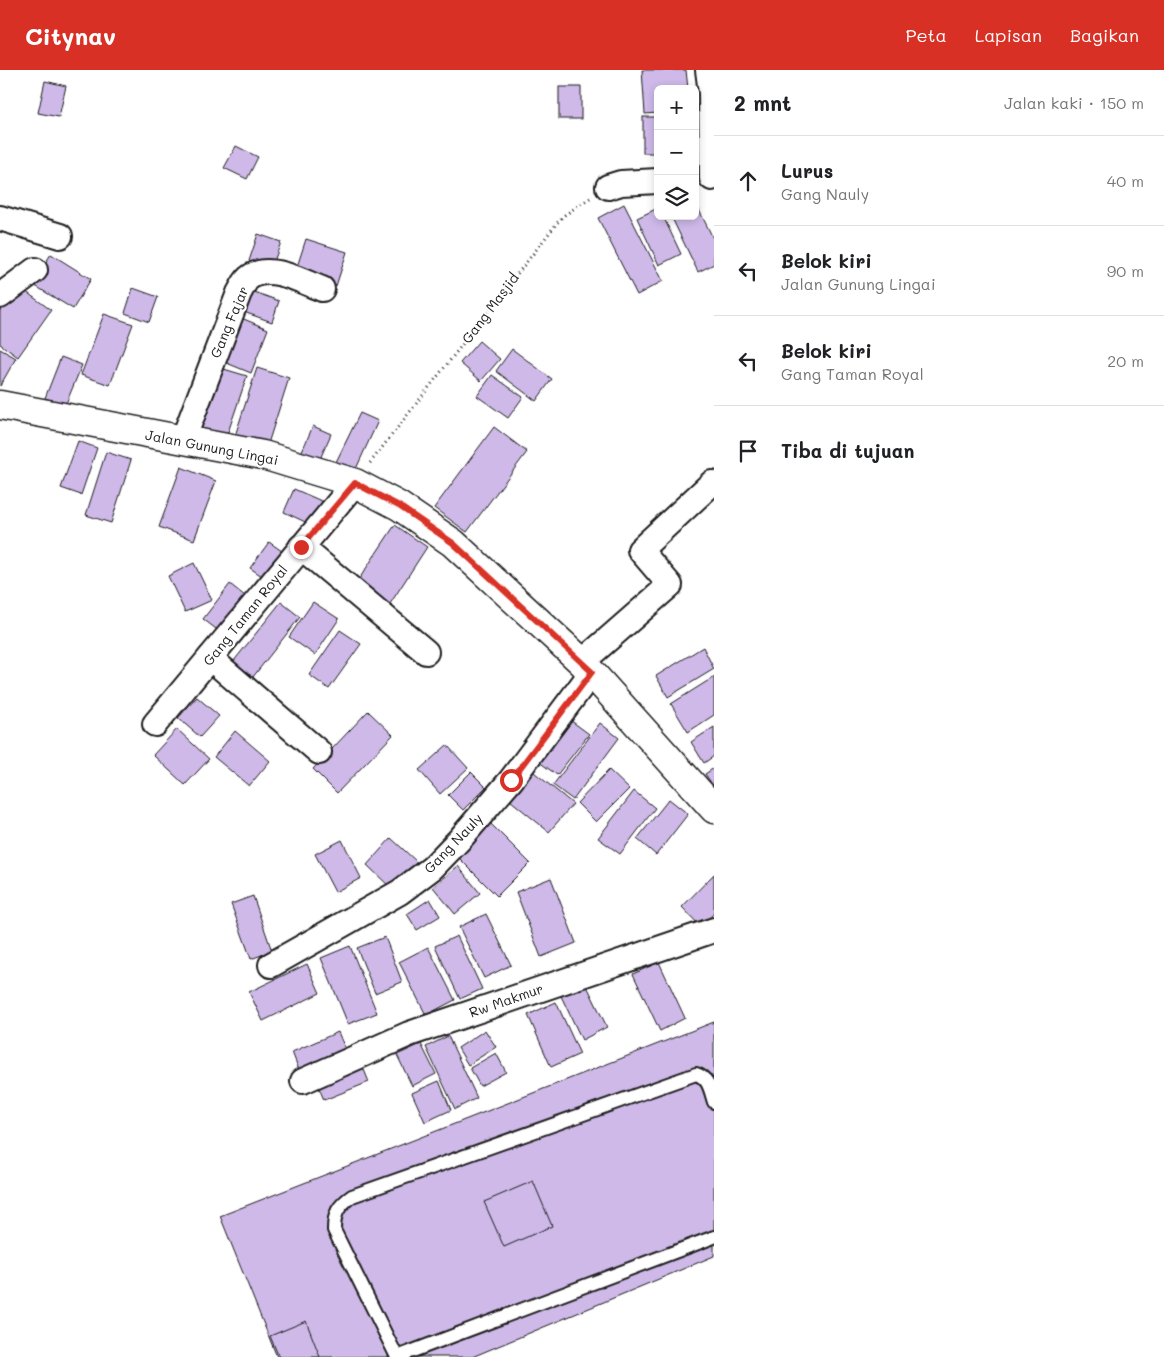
<!DOCTYPE html>
<html lang="id">
<head>
<meta charset="utf-8">
<style>
	:root { --surface:#fff; --page:#f6f6f6; --text:#202124; --muted:#757577; --line:#e0e0e0; --accent:#d93025 }
	body { margin:0; font-family:Mali,sans-serif; background:var(--page); color:var(--text) }
	.controls { position:absolute; right:15px; top:15px; display:grid; overflow:hidden; border-radius:8px; box-shadow:0 2px 8px #0003 }
	.controls button { width:45px; height:45px; display:grid; place-items:center; padding:0; border:0; border-bottom:1px solid var(--line); background:var(--surface); color:var(--text); font:25px sans-serif }
	.stop { position:absolute; width:15px; height:15px; margin:-11px; border:4px solid #d93025; border-radius:50%; background:#fff }
	.stop.end { background:#d93025; border-color:#fff; box-shadow:0 1px 5px #0008 }
	.list { margin:0; padding:0; list-style:none }
	h2 { display:flex; justify-content:space-between; align-items:center; height:65px; margin:0; padding:0 20px; font-size:21px }
	h2 small { font-size:16px; font-weight:400; color:var(--muted) }
	.list li { display:grid; grid-template-columns:32px 1fr auto; gap:15px; align-items:center; box-sizing:border-box; height:90px; padding:0 20px; border-top:1px solid var(--line) }
	.list b { display:block; font-size:19px; white-space:nowrap }
	.list p { margin:0; font-size:16px; white-space:nowrap; color:var(--muted) }
	.list em { font-size:16px; font-style:normal; color:var(--muted) }
	.icon { flex:none; width:28px; height:28px; fill:none; stroke:currentColor; stroke-width:2; stroke-linecap:round; stroke-linejoin:round }
	.map { position:relative; flex:none; width:714px; height:1287px; overflow:hidden }
	header { display:flex; align-items:center; gap:30px; box-sizing:border-box; height:70px; padding:0 25px; background:var(--accent); color:#fff }
	header strong { font-size:24px }
	nav { display:flex; gap:28px; margin-inline-start:auto; font-size:18px }
	main { display:flex }
	aside { flex:1; background:var(--surface) }
	.map>svg:first-child { display:block }
</style>
</head>
<body>
<header>
<strong>Citynav</strong>
<nav><a>Peta</a><a>Lapisan</a><a>Bagikan</a></nav>
</header>
<main>
<div class="map">
<svg width="714" height="1287" viewBox="0 0 714 1287">
	<rect width="100%" height="100%" fill="#fff"/>
	<filter id="ink" filterUnits="userSpaceOnUse"><feTurbulence type="fractalNoise" baseFrequency=".02" numOctaves="2"/><feDisplacementMap in="SourceGraphic" scale="10" xChannelSelector="R" yChannelSelector="G"/><feConvolveMatrix kernelMatrix="1 2 1 2 8 2 1 2 1" color-interpolation-filters="sRGB"/></filter>
	<g filter="url(#ink)">
		<g fill="#ceb9e9" stroke="#1c1c1c">
			<path d="M642,0H686L688,19H658V43L645,44Z"/>
			<path d="M45,11L66,16L59,47L38,43Z"/>
			<rect x="559" y="17" width="22" height="32"/>
			<rect x="643" y="47" width="15" height="36"/>
			<path d="M236,76L258,87L247,109L224,98Z"/>
			<path d="M695,132L714,170V194L698,202L671,146H695Z"/>
			<path d="M624,134L663,211L637,225L598,148Z"/>
			<path d="M658,138V146H663L681,184L659,195L637,148Z"/>
			<path d="M258,164L281,172L271,200L249,191Z"/>
			<path d="M306,169L347,182L336,216L295,203Z"/>
			<path d="M51,184L91,209L73,239L32,214Z"/>
			<path d="M18,216L51,240L18,287L0,274V241Z"/>
			<path d="M133,218L158,227L149,252L125,243Z"/>
			<path d="M246,219L279,231L272,252L238,240Z"/>
			<path d="M104,244L133,254L110,315L81,305Z"/>
			<path d="M234,245L268,259L251,303L217,289Z"/>
			<path d="M479,271L500,289L481,311L460,293Z"/>
			<path d="M0,279L16,288L0,316Z"/>
			<path d="M512,279L552,309L536,331L496,301Z"/>
			<path d="M61,287L82,295L65,336L45,328Z"/>
			<path d="M214,296L247,306L223,377L191,366Z"/>
			<path d="M257,298L289,308L266,380L234,369Z"/>
			<path d="M492,305L523,327L508,348L477,326Z"/>
			<path d="M360,343L378,351L355,401L336,392Z"/>
			<path d="M313,356L331,364L316,398L298,390Z"/>
			<path d="M494,357L527,382L467,462L434,438Z"/>
			<path d="M78,371L97,378L81,425L61,418Z"/>
			<path d="M106,382L131,390L111,453L86,445Z"/>
			<path d="M181,397L216,411L194,470L159,457Z"/>
			<path d="M294,419L326,433L316,457L284,442Z"/>
			<path d="M395,455L427,477L388,537L355,515Z"/>
			<path d="M269,472L289,486L271,512L250,498Z"/>
			<path d="M194,493L212,530L185,542L168,506Z"/>
			<path d="M230,514L251,531L224,565L203,549Z"/>
			<path d="M281,532L300,547L249,612L229,597Z"/>
			<path d="M313,532L339,549L315,585L289,567Z"/>
			<path d="M340,560L361,574L329,619L309,605Z"/>
			<path d="M703,577L714,599L668,627L656,606Z"/>
			<path d="M714,607V645L688,662L671,634Z"/>
			<path d="M197,627L219,646L200,667L178,648Z"/>
			<path d="M368,641L393,665L337,723L313,699Z"/>
			<path d="M566,647L589,664L557,705L535,689Z"/>
			<path d="M600,653L619,668L573,730L553,715Z"/>
			<path d="M714,657V686L704,693L691,672Z"/>
			<path d="M177,659L209,689L185,715L153,685Z"/>
			<path d="M235,661L270,691L249,716L214,687Z"/>
			<path d="M447,675L468,698L440,724L419,700Z"/>
			<path d="M529,698L573,734L549,762L505,726Z"/>
			<path d="M714,698V717L705,704Z"/>
			<path d="M609,700L629,719L596,752L577,733Z"/>
			<path d="M471,702L486,717L463,740L448,725Z"/>
			<path d="M634,721L655,738L620,784L598,768Z"/>
			<path d="M669,729L688,744L656,785L637,769Z"/>
			<path d="M490,753L530,793L497,826L457,786Z"/>
			<path d="M391,768L417,792L392,819L367,795Z"/>
			<path d="M342,770L361,808L335,822L315,784Z"/>
			<path d="M458,796L480,823L455,844L433,817Z"/>
			<path d="M714,804V843L701,857L682,837Z"/>
			<path d="M551,808L576,873L541,887L516,822Z"/>
			<path d="M253,826L272,881L251,889L231,834Z"/>
			<path d="M430,829L440,846L417,860L407,844Z"/>
			<path d="M486,844L511,895L484,908L459,857Z"/>
			<path d="M457,866L482,919L460,929L435,876Z"/>
			<path d="M385,867L402,912L375,923L357,878Z"/>
			<path d="M350,876L377,943L348,954L321,888Z"/>
			<path d="M428,877L455,930L426,945L399,892Z"/>
			<path d="M659,892L685,948L660,961L633,904Z"/>
			<path d="M307,894L320,923L263,951L249,922Z"/>
			<path d="M586,914L607,957L582,970L561,926Z"/>
			<path d="M556,932L580,984L551,997L528,945Z"/>
			<path d="M714,952V1186L472,1287H277L220,1146Z"/>
			<path d="M485,960L496,977L468,995L458,978Z"/>
			<path d="M338,962L348,985L301,1005L292,982Z"/>
			<path d="M448,966L477,1028L455,1039L426,977Z"/>
			<path d="M421,974L436,1004L412,1016L397,985Z"/>
			<path d="M496,983L506,1002L480,1016L470,998Z"/>
			<path d="M360,990L369,1012L324,1030L315,1008Z"/>
			<path d="M439,1011L451,1040L425,1052L412,1023Z"/>
			<path d="M533,1111L552,1156L504,1177L484,1132Z"/>
			<path d="M306,1251L320,1287H279L270,1266Z"/>
		</g>
		<g fill="none" stroke-linecap="round" stroke-linejoin="round">
			<defs>
				<g id="lane">
					<path d="M397,1287L334,1160C334,1143 338,1136 352,1126L696,1004C709,1008 710,1020 714,1032"/>
					<path d="M397,1287L714,1167"/>
				</g>
				<g id="street">
					<path d="M708,0L711,23L712,108"/>
					<path d="M608,117L621,113L658,111"/>
					<path d="M0,148L60,166"/>
					<path d="M0,226L35,200"/>
					<path d="M183,370L239,223C242,218 245,210 250,207C270,193 303,212 322,219"/>
					<path d="M301,477L426,582"/>
					<path d="M210,588L319,682"/>
					<path d="M582,592L670,515L640,480L712,413"/>
					<path d="M155,654L355,413"/>
					<path d="M271,895L400,822L432,798L460,769L511,710L592,602"/>
					<path d="M303,1011L409,964L714,860"/>
				</g>
				<path id="secondary" d="M0,335L263,385L355,413L399,436L453,473L582,592L714,739"/>
			</defs>
			<use href="#lane" stroke="#1c1c1c" stroke-width="16"/>
			<use href="#street" stroke="#1c1c1c" stroke-width="28"/>
			<use href="#secondary" stroke="#1c1c1c" stroke-width="31"/>
			<path stroke="#1c1c1c" stroke-width="3" stroke-dasharray="1 4" stroke-linecap="butt" d="M370,393L557,153L563,146L590,128"/>
			<use href="#lane" stroke="#fff" stroke-width="12"/>
			<use href="#street" stroke="#fff" stroke-width="24"/>
			<use href="#secondary" stroke="#fff" stroke-width="28"/>
		</g>
	</g>
	<g fill="none" stroke-linecap="round" stroke-linejoin="round" filter="url(#ink)">
		<path stroke="#d93025" stroke-width="6" d="M301,477L355,413L399,436L453,473L592,602L511,710"/>
	</g>
	<g text-anchor="middle" dominant-baseline="central" stroke-width="4.5" stroke-linejoin="round" paint-order="stroke">
		<g font-size="14" fill="#1c1c1c" stroke="#fff">
			<text transform="translate(490 238) rotate(-53)">Gang Masjid</text>
			<text transform="translate(229 252) rotate(-67)">Gang Fajar</text>
			<text transform="translate(212 377) rotate(11)">Jalan Gunung Lingai</text>
			<text transform="translate(245 545) rotate(-51)">Gang Taman Royal</text>
			<text transform="translate(453 773) rotate(-46)">Gang Nauly</text>
			<text transform="translate(506 930) rotate(-19)">Rw Makmur</text>
		</g>
	</g>
</svg>
<div class="controls">
<button>+</button>
<button>−</button>
<button><svg class="icon" aria-label="layers" viewBox="0 0 24 24"><path d="M12 4l9 5-9 5-9-5zM3 14l9 5 9-5"/></svg></button>
</div>
<div class="stop" style="left:511px;top:710px"></div>
<div class="stop end" style="left:301px;top:477px"></div>
</div>
<aside>
<h2>2 mnt<small>Jalan kaki · 150 m</small></h2>
<ul class="list">
<li><svg class="icon" aria-label="ahead" viewBox="0 0 24 24"><path d="M12 20V5M6 11l6-6 6 6"/></svg><div><b>Lurus</b><p>Gang Nauly</p></div><em>40 m</em></li>
<li><svg class="icon" aria-label="left" viewBox="0 0 24 24"><path d="M17 20v-9H6M10 6l-5 5 5 5"/></svg><div><b>Belok kiri</b><p>Jalan Gunung Lingai</p></div><em>90 m</em></li>
<li><svg class="icon" aria-label="left" viewBox="0 0 24 24"><path d="M17 20v-9H6M10 6l-5 5 5 5"/></svg><div><b>Belok kiri</b><p>Gang Taman Royal</p></div><em>20 m</em></li>
<li><svg class="icon" aria-label="arrive" viewBox="0 0 24 24"><path d="M6 21V4h12l-3 4 3 4H6"/></svg><div><b>Tiba di tujuan</b></div></li>
</ul>
</aside>
</main>
</body>
</html>
